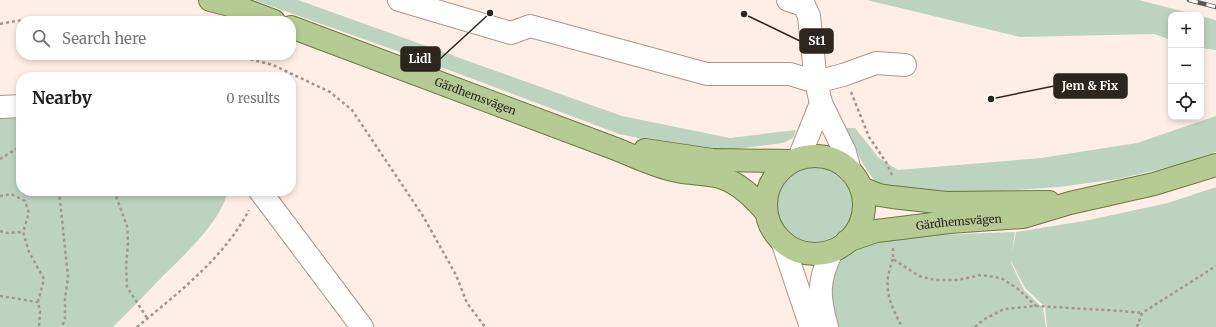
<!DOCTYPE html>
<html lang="en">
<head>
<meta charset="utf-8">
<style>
	:root { --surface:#fff; --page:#f6f6f6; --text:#202124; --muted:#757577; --line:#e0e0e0 }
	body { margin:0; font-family:Merriweather,serif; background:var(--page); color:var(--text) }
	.controls { position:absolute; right:12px; top:12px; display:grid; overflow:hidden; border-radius:8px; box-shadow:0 2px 6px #0003 }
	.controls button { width:36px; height:36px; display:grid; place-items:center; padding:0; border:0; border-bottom:1px solid var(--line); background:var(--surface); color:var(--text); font:20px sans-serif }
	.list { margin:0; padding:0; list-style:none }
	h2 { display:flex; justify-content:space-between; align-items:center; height:52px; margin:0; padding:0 16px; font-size:17px }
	h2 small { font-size:13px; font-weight:400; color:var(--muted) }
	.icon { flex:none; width:22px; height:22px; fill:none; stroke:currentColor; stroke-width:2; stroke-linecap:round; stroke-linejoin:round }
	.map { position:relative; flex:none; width:1216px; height:327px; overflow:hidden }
	.search { position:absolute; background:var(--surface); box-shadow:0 2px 6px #0003; left:16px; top:16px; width:280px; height:44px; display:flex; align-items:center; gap:10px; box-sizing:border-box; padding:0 14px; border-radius:16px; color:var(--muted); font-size:15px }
	.panel { position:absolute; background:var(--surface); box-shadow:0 2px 6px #0003; left:16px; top:72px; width:280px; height:124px; border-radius:16px }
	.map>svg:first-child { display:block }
</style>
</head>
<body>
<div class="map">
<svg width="1216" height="327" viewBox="0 0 1216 327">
	<rect width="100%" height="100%" fill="#ffeee5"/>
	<g fill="#bcd4bf">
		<path d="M254,0H298L622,116L730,138L796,130L793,138L783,143L735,149L702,150L662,143L619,134L425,61Z"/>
		<path d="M867,0H1139L1197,15H1171V40L1154,34L1020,37Z"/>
		<path d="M1201,16L1216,20V50L1201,48Z"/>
		<path d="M21,112V191H227C225,218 180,259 161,278C145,295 129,311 113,327H0V115Z"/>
		<path d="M1216,116V152L1177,165L1118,179L1059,187L985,192L902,190L888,187L874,180L863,164L845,128H855L879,158L898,170L1041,158L1137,143Z"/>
		<circle cx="815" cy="203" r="39"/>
		<path d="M1216,187V327H1047L1045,307L1025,288L1011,261V263L1024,290L1043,308L1046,327H832L828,285L838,261L847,252L857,248L904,236L1015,232L1012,253L1016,232L1084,221L1168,203Z"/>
	</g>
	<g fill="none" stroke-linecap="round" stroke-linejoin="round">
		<defs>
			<g id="minor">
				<path d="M399,0L511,33L530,26L707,74H790L816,82L843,75L876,63L905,65"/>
				<path d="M788,0L804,5L809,16L816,82L821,103L845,152L850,171"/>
				<path d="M0,107L21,106"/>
				<path d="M799,158L821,103"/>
				<path d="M260,191L362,327"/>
				<path d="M782,241L811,327"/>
				<path d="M827,327C818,296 818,280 832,251"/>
			</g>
			<g id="major">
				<path d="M210,0L237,7L274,21"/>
				<path id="s1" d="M291,27L616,149C636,157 656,167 677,171C691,174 706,173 720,177C739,183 753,197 766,212"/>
				<path d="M645,150L712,160L792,161"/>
				<circle cx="815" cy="205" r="49"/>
				<path d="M861,188L879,195L892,197L946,203L1049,202"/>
				<path id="s2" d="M847,241L876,231L893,229L949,222L1023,217L1070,203L1154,184L1216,165"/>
			</g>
		</defs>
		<use href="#minor" stroke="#ae9587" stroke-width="24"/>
		<use href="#major" stroke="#67793c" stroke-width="24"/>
		<g stroke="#a3958e" stroke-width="2.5" stroke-dasharray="3 3" stroke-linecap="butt">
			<path d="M0,24C23,19 38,18 61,21"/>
			<path d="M233,55L273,65L330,92L352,110L423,216L456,275L467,303L485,327"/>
			<path d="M851,92L869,137L886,162L893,177"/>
			<path d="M0,159L21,146"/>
			<path d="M59,191L68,277L65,299V320L61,327"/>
			<path d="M114,191L127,226L128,243L126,266L127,287L147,318"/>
			<path d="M0,196L11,194L25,201L29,213L23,232L29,252L44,279L38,302L40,311L39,327"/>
			<path d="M0,231L7,233L23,232"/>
			<path d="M893,248V259L919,276L935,280H958L981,275L1001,278L1018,289L1036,306"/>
			<path d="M893,259C882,287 889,302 902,327"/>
			<path d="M0,296L38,302"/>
			<path d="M137,327C178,293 224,258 249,210"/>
			<path d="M975,327L983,320L1004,309L1036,306L1122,311L1142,313"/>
			<path d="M1137,327L1142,313L1216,266"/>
		</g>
		<use href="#minor" stroke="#fff" stroke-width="22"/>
		<use href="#major" stroke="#b6ca93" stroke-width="22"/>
		<defs>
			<path id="rail" d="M1189,0L1216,7"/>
		</defs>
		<use href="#rail" stroke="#625750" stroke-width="4.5"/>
		<use href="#rail" stroke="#fff" stroke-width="3" stroke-dasharray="9" stroke-linecap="butt"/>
	</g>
	<g text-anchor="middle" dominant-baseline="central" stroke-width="3" stroke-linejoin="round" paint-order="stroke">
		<g font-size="11" fill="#2e251f" stroke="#fff">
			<text stroke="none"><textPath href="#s1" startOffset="197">Gärdhemsvägen</textPath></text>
			<text stroke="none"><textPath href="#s2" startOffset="114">Gärdhemsvägen</textPath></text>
		</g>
	</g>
	<path fill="none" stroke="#2e251f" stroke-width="1.5" d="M744 14L800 41M490 13L440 59M991 99L1054 86"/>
	<g fill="#2e251f" stroke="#fff" stroke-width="1.5">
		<circle cx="744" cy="14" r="4"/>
		<circle cx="490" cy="13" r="4"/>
		<circle cx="991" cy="99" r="4"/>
	</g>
	<g fill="#2e251f" stroke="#2e251f" stroke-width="1.5">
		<rect x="800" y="29" width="33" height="24" rx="4"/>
		<rect x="401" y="47" width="39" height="24" rx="4"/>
		<rect x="1054" y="74" width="73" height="24" rx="4"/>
	</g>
	<g font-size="12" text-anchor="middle" font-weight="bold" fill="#fff">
		<text x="817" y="45">St1</text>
		<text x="420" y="63">Lidl</text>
		<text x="1090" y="90">Jem &amp; Fix</text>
	</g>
</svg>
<div class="controls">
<button>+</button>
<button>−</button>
<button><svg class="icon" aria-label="locate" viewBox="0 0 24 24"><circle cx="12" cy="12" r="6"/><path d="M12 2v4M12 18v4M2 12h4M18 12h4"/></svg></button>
</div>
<div class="search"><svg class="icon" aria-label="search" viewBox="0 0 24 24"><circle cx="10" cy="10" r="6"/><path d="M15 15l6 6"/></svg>Search here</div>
<section class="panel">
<h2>Nearby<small>0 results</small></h2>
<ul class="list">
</ul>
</section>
</div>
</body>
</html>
